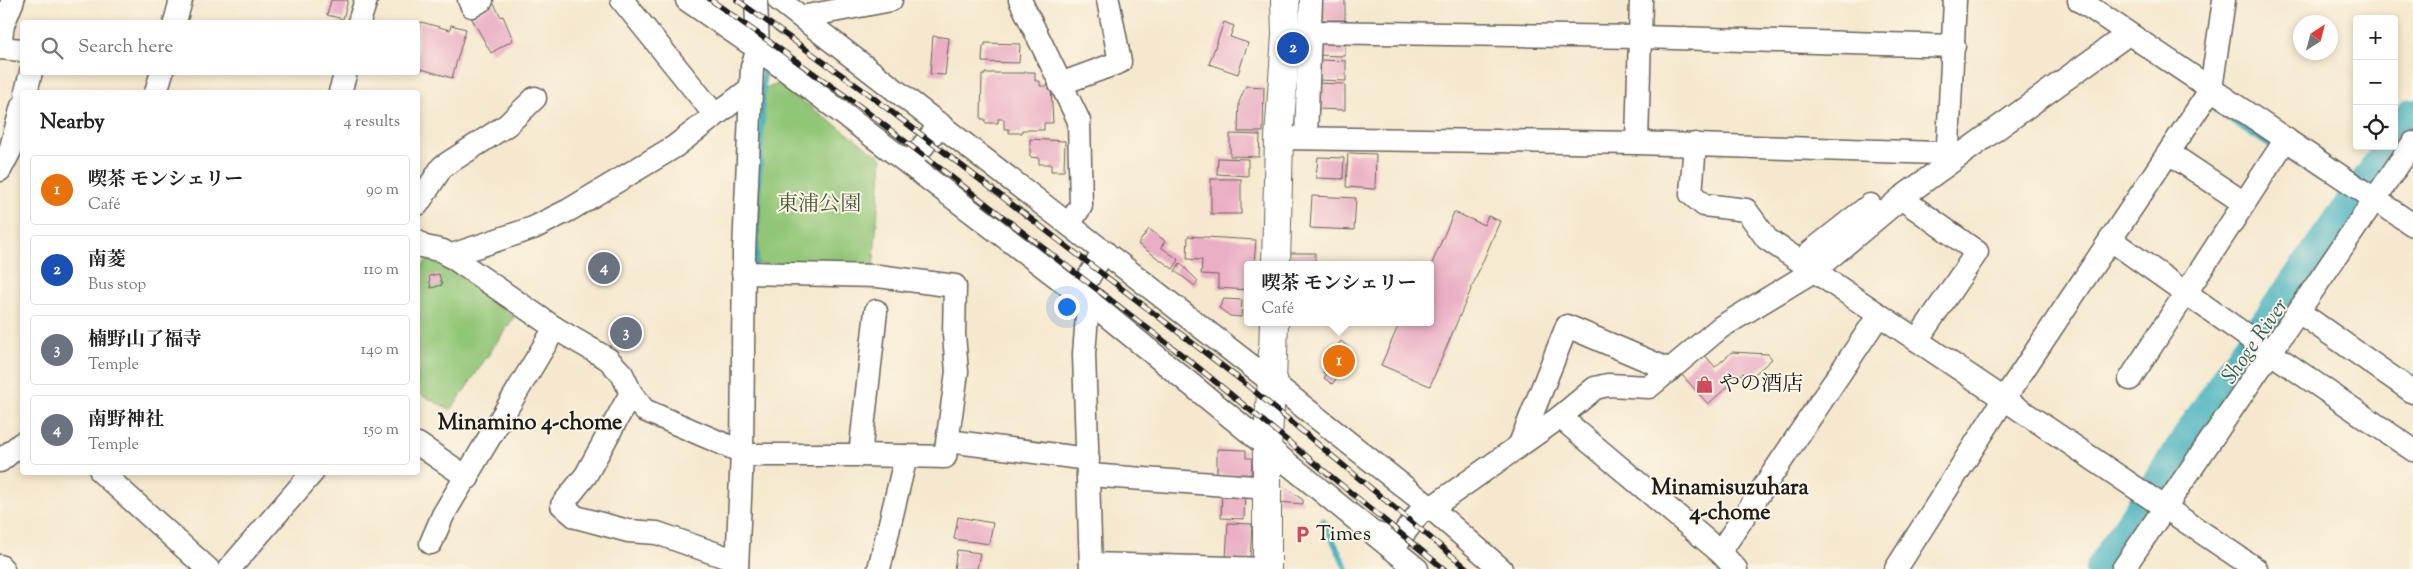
<!DOCTYPE html>
<html lang="en">
<head>
<meta charset="utf-8">
<style>
	:root { --surface:#fff; --page:#f2f2f2; --text:#222; --muted:#767676; --line:#e0e0e0; --accent:#db2777 }
	body { margin:0; font-family:"Sorts Mill Goudy","Noto Serif JP",serif; background:var(--page); color:var(--text) }
	.controls { position:absolute; right:15px; top:15px; display:grid; overflow:hidden; border-radius:5px; box-shadow:0 2px 8px #0003 }
	.controls button { width:45px; height:45px; display:grid; place-items:center; padding:0; border:0; border-bottom:1px solid var(--line); background:var(--surface); color:var(--text); font:25px sans-serif }
	.compass { position:absolute; left:2293px; top:15px; width:45px; height:45px; border-radius:50%; background:var(--surface); box-shadow:0 2px 8px #0003; rotate:36deg }
	.you { position:absolute; left:1066px; top:306px; width:18px; height:18px; margin:-12px; border:4px solid #fff; border-radius:50%; background:#1a73e8; box-shadow:0 0 0 8px #1a73e833 }
	.badge { display:grid; place-items:center; width:32px; height:32px; border-radius:50%; background:var(--accent); color:#fff; font-size:16px; font-weight:700 }
	.pin { position:absolute; translate:-50% -50%; border:2px solid #fff; box-shadow:0 1px 5px #0006 }
	.popup { position:absolute; left:1244px; top:261px; width:190px; height:65px; box-sizing:border-box; display:grid; place-content:center; border-radius:5px; background:var(--surface); filter:drop-shadow(0 1px 4px #0005); font-size:16px; white-space:nowrap; color:var(--muted) }
	.popup b { font-size:19px; color:var(--text) }
	.popup::after { content:''; position:absolute; left:50%; top:100%; margin-left:-10px; border:10px solid transparent; border-top-color:var(--surface) }
	.list { margin:0; padding:0; list-style:none }
	h2 { display:flex; justify-content:space-between; align-items:center; height:65px; margin:0; padding:0 20px; font-size:21px }
	h2 small { font-size:16px; font-weight:400; color:var(--muted) }
	.list li { display:grid; grid-template-columns:32px 1fr auto; gap:15px; align-items:center; box-sizing:border-box; height:70px; margin:0 10px 10px; padding:0 10px; border:1px solid var(--line); border-radius:5px }
	.list b { display:block; font-size:19px; white-space:nowrap }
	.list p { margin:0; font-size:16px; white-space:nowrap; color:var(--muted) }
	.list em { font-size:16px; font-style:normal; color:var(--muted) }
	.icon { flex:none; width:28px; height:28px; fill:none; stroke:currentColor; stroke-width:2; stroke-linecap:round; stroke-linejoin:round }
	.map { position:relative; flex:none; width:2413px; height:569px; overflow:hidden }
	.search { position:absolute; background:var(--surface); box-shadow:0 2px 8px #0003; left:20px; top:20px; width:400px; height:55px; display:flex; align-items:center; gap:12px; box-sizing:border-box; padding:0 18px; border-radius:5px; color:var(--muted); font-size:19px }
	.panel { position:absolute; background:var(--surface); box-shadow:0 2px 8px #0003; left:20px; top:90px; width:400px; height:385px; border-radius:5px }
	.map>svg:first-child { display:block }
</style>
</head>
<body>
<div class="map">
<svg width="2413" height="569" viewBox="0 0 2413 569">
	<rect width="100%" height="100%" fill="#fcf5e5"/>
	<filter id="ink" filterUnits="userSpaceOnUse"><feTurbulence type="fractalNoise" baseFrequency=".02" numOctaves="2"/><feDisplacementMap in="SourceGraphic" scale="10" xChannelSelector="R" yChannelSelector="G"/><feConvolveMatrix kernelMatrix="1 2 1 2 8 2 1 2 1" color-interpolation-filters="sRGB"/></filter>
	<filter id="wash" filterUnits="userSpaceOnUse"><feTurbulence type="fractalNoise" baseFrequency=".0096" numOctaves="4" result="noise"/><feDisplacementMap in="SourceGraphic" scale="20" xChannelSelector="R" yChannelSelector="G"/><feGaussianBlur stdDeviation="1.12" result="paint"/><feColorMatrix in="noise" values="0 0 0 0 0 0 0 0 0 0 0 0 0 0 0 0 0 1.4 0 .05"/><feComposite in="paint" operator="in"/></filter>
	<g filter="url(#wash)">
		<rect width="100%" height="100%" fill="#f5e8ce"/>
		<g fill="#92c677" stroke="#57714a">
			<path d="M778,84L882,158L873,269L758,264L765,89Z"/>
			<path d="M426,261H438L514,317L451,410L418,393V273Z"/>
		</g>
		<g fill="none" stroke-linecap="round" stroke-linejoin="round">
			<g stroke="#43b1be" stroke-width="6">
				<path d="M2212,97L2216,110L2336,189"/>
				<path d="M2346,196L2355,203"/>
				<path d="M755,269L764,61"/>
				<path d="M1323,520L1347,569"/>
			</g>
			<path stroke="#43b1be" stroke-width="38" d="M2104,569L2233,375L2401,138L2413,118"/>
		</g>
		<g id="blocks">
			<g fill="#eaaec5">
				<path d="M331,0H348L343,19L327,15Z"/>
				<rect x="1320" y="0" width="25" height="20"/>
				<path d="M494,4L501,17L503,16L513,40L491,53L471,17Z"/>
				<path d="M421,22L450,30L451,25L466,29L452,78L418,68V32Z"/>
				<path d="M1224,22L1234,26L1230,37L1248,43L1238,74L1209,64Z"/>
				<path d="M933,36L949,38L945,75L930,74Z"/>
				<path d="M1316,38H1345V56L1316,55Z"/>
				<path d="M985,43L1020,44L1019,63L982,62L983,46H985Z"/>
				<path d="M1317,60L1346,61V81L1316,80Z"/>
				<path d="M1025,72H1035V81H1040V86H1051L1053,123H1044V130H1022V133H1009V129H1004V119H998V123H985V119H981L982,75H985V73H1025Z"/>
				<path d="M1315,83L1345,84V110L1315,109Z"/>
				<path d="M1246,86L1264,87L1263,132H1238L1239,102Z"/>
				<path d="M1230,134L1260,135L1259,157L1230,156Z"/>
				<path d="M1030,139L1065,141L1064,171H1051V164H1039V158L1030,157Z"/>
				<path d="M1348,153L1376,154L1375,189L1346,187Z"/>
				<path d="M1318,157L1344,158L1343,179L1316,178Z"/>
				<path d="M1218,158L1248,159V176L1217,174Z"/>
				<rect x="1211" y="179" width="30" height="35"/>
				<path d="M1312,196L1356,198L1354,230L1310,228Z"/>
				<path d="M1454,212L1484,225L1488,216L1500,221L1430,386L1381,365L1400,322H1430V268Z"/>
				<path d="M1149,229L1165,241L1161,247L1179,260L1173,269L1138,244Z"/>
				<path d="M1188,236L1256,240L1254,265H1248V290L1218,288V275L1201,274L1202,260L1187,259Z"/>
				<rect x="1290" y="253" width="25" height="12"/>
				<path d="M1180,263L1198,281L1195,286L1175,271Z"/>
				<path d="M439,274L442,285L431,288L429,276Z"/>
				<path d="M1224,299L1242,300L1241,317L1230,316L1219,308Z"/>
				<path d="M1341,341L1353,351L1350,355L1353,357L1332,384L1324,378L1326,375L1323,372L1330,363L1327,360Z"/>
				<path d="M1732,352L1768,354L1772,359L1749,379L1743,373L1708,404L1682,375L1704,354L1715,367Z"/>
				<path d="M1217,449L1246,450V458H1252L1251,475L1217,474Z"/>
				<path d="M1279,483L1303,500V504L1278,502Z"/>
				<path d="M1222,489L1245,490L1244,519L1221,518Z"/>
				<path d="M958,517L993,523L989,544L954,539Z"/>
				<path d="M1228,523L1252,524L1250,560L1226,559Z"/>
				<path d="M957,550L980,553L977,569H954Z"/>
			</g>
		</g>
	</g>
	<g filter="url(#ink)">
		<use href="#blocks" fill-opacity="0" stroke="#68635a" stroke-width="1"/>
		<g fill="none" stroke-linecap="round" stroke-linejoin="round">
			<defs>
				<g id="minor">
					<path d="M469,0L472,6L482,0"/>
					<path d="M622,0L715,115"/>
					<path d="M687,0L758,49L1090,302L1417,569"/>
					<path d="M779,0L1272,382L1431,508L1501,569"/>
					<path d="M1020,0L1079,121L1081,206L1069,224"/>
					<path d="M2079,0L2413,225"/>
					<path d="M802,17L891,0"/>
					<path d="M175,22L181,0"/>
					<path d="M359,22L366,0"/>
					<path d="M1286,35L1310,32L1640,37L1954,46"/>
					<path d="M0,45L3,25L13,0"/>
					<path d="M0,48L22,50"/>
					<path d="M1060,84L1120,62L1108,0"/>
					<path d="M26,92L31,72"/>
					<path d="M156,92L162,72"/>
					<path d="M340,92L346,72"/>
					<path d="M1306,137L1311,0"/>
					<path d="M1279,138L1637,143L1938,153L1948,145L1955,0"/>
					<path d="M1637,143L1641,0"/>
					<path d="M1695,144L1691,194L1704,205L1746,210L1767,239L2256,569"/>
					<path d="M2169,153L2244,203"/>
					<path d="M909,164L940,124"/>
					<path d="M0,170L10,151L22,106"/>
					<path d="M1901,198L1977,252L1917,340"/>
					<path d="M418,204L442,167L507,125L535,98"/>
					<path d="M2111,240L2271,353L2413,450"/>
					<path d="M418,242L421,246L443,251L555,328L608,359L622,374L631,393L644,410L742,452"/>
					<path d="M449,256L533,228L569,210L674,147L751,88"/>
					<path d="M1804,264L1809,253L1870,205"/>
					<path d="M743,273L878,276L955,286L954,334L957,372L945,457L860,455"/>
					<path d="M2299,312L2413,392"/>
					<path d="M2130,379L2286,139"/>
					<path d="M631,393L586,475L562,505L576,517L628,531L657,533L737,561"/>
					<path d="M1560,417L1720,552L1736,569"/>
					<path d="M948,441L1088,459"/>
					<path d="M418,444L468,478"/>
					<path d="M1520,444L1567,326L1670,370"/>
					<path d="M741,455H860L876,311"/>
					<path d="M0,461L22,443"/>
					<path d="M101,472L208,569"/>
					<path d="M1089,475L1268,488"/>
					<path d="M1377,534L1399,540L1420,512L1431,508L1560,417L1595,388L1608,385L1649,387L1721,327L1815,270L1901,198L2128,34"/>
					<path d="M431,543L443,515L555,328"/>
					<path d="M1720,552L1879,315"/>
					<path d="M1091,564L1267,569"/>
					<path d="M0,566L3,569"/>
					<path d="M229,569L313,472"/>
					<path d="M737,569L742,452L744,252L752,67L758,49L756,0"/>
					<path d="M879,569L906,456"/>
					<path d="M1091,569L1084,354L1087,316L1090,302L1083,287L1104,251"/>
					<path d="M1896,569L2004,399L2211,89L2224,0"/>
					<path d="M2123,569L2413,143"/>
				</g>
				<g id="major">
					<path d="M1276,265L1279,138L1286,35L1285,0"/>
					<path d="M1267,569V446L1272,382L1274,322"/>
				</g>
			</defs>
			<use href="#minor" stroke="#68635a" stroke-width="25"/>
			<use href="#major" stroke="#68635a" stroke-width="30"/>
			<use href="#minor" stroke="#fff" stroke-width="22"/>
			<use href="#major" stroke="#fff" stroke-width="28"/>
			<defs>
				<g id="rail">
					<path d="M711,0L858,105L1195,365L1444,569"/>
					<path d="M737,0L867,93L1242,381L1468,569"/>
				</g>
			</defs>
			<use href="#rail" stroke="#1c1c1c" stroke-width="5.5"/>
			<use href="#rail" stroke="#fcf5e5" stroke-width="4" stroke-dasharray="11" stroke-linecap="butt"/>
		</g>
	</g>
	<defs>
		<symbol id="shop-bare" viewBox="-9 -9 18 18"><path d="M-5-2.5h2.3a2.7 3.5 0 0 1 5.4 0H5L5.5 6h-11ZM-1.5-2.5h3a1.5 2.3 0 0 0-3 0Z" fill="#d1495b" stroke="#fcf5e5" stroke-width="2.5" paint-order="stroke"/></symbol>
		<symbol id="parking-bare" viewBox="-9 -9 18 18"><path d="M-3.5-5.5H1a3.5 3.5 0 0 1 0 7H-1V5.5H-3.5ZM-1-3.4V-.6H.8a1.4 1.4 0 0 0 0-2.8Z" fill="#d1495b" stroke="#fcf5e5" stroke-width="2.5" paint-order="stroke"/></symbol>
	</defs>
	<g fill-rule="evenodd">
		<use href="#shop-bare" x="1692" y="372" width="25" height="25"/>
		<use href="#parking-bare" x="1290" y="522" width="25" height="25"/>
	</g>
	<g text-anchor="middle" dominant-baseline="central" stroke-width="4" stroke-linejoin="round" paint-order="stroke">
		<g font-size="21" fill="#45583c" stroke="#fcf5e5">
			<text x="819" y="205">東浦公園</text>
		</g>
		<g font-size="21" fill="#1c1c1c" stroke="#fcf5e5" text-anchor="start">
			<text x="1719" y="385">やの酒店</text>
			<text x="1316" y="535">Times</text>
		</g>
		<g font-size="22" font-style="italic" fill="#2e5f65" stroke="#fcf5e5">
			<text transform="translate(2256 342) rotate(-55)">Shoge River</text>
		</g>
		<g font-size="22" font-weight="bold" fill="#1c1c1c" stroke="#fcf5e5">
			<text x="530" y="424">Minamino 4-chome</text>
			<text x="1730" y="489">Minamisuzuhara<tspan x="1730" dy="25">4-chome</tspan></text>
		</g>
	</g>
</svg>
<div class="controls">
<button>+</button>
<button>−</button>
<button><svg class="icon" aria-label="locate" viewBox="0 0 24 24"><circle cx="12" cy="12" r="6"/><path d="M12 2v4M12 18v4M2 12h4M18 12h4"/></svg></button>
</div>
<svg class="compass" viewBox="-18 -18 36 36"><path d="M0-13l5 13h-10z" fill="#e53935"/><path d="M0 13l5-13h-10z" fill="#767676"/></svg>
<div class="you"></div>
<div class="pin badge" style="left:1339px;top:361px;background:#e8710a">1</div>
<div class="popup"><b>喫茶 モンシェリー</b>Café</div>
<div class="pin badge" style="left:1293px;top:48px;background:#1a4fb4">2</div>
<div class="pin badge" style="left:626px;top:333px;background:#6b7280">3</div>
<div class="pin badge" style="left:604px;top:268px;background:#6b7280">4</div>
<div class="search"><svg class="icon" aria-label="search" viewBox="0 0 24 24"><circle cx="10" cy="10" r="6"/><path d="M15 15l6 6"/></svg>Search here</div>
<section class="panel">
<h2>Nearby<small>4 results</small></h2>
<ul class="list">
<li><span class="badge" style="background:#e8710a">1</span><div><b>喫茶 モンシェリー</b><p>Café</p></div><em>90 m</em></li>
<li><span class="badge" style="background:#1a4fb4">2</span><div><b>南菱</b><p>Bus stop</p></div><em>110 m</em></li>
<li><span class="badge" style="background:#6b7280">3</span><div><b>楠野山了福寺</b><p>Temple</p></div><em>140 m</em></li>
<li><span class="badge" style="background:#6b7280">4</span><div><b>南野神社</b><p>Temple</p></div><em>150 m</em></li>
</ul>
</section>
</div>
</body>
</html>
